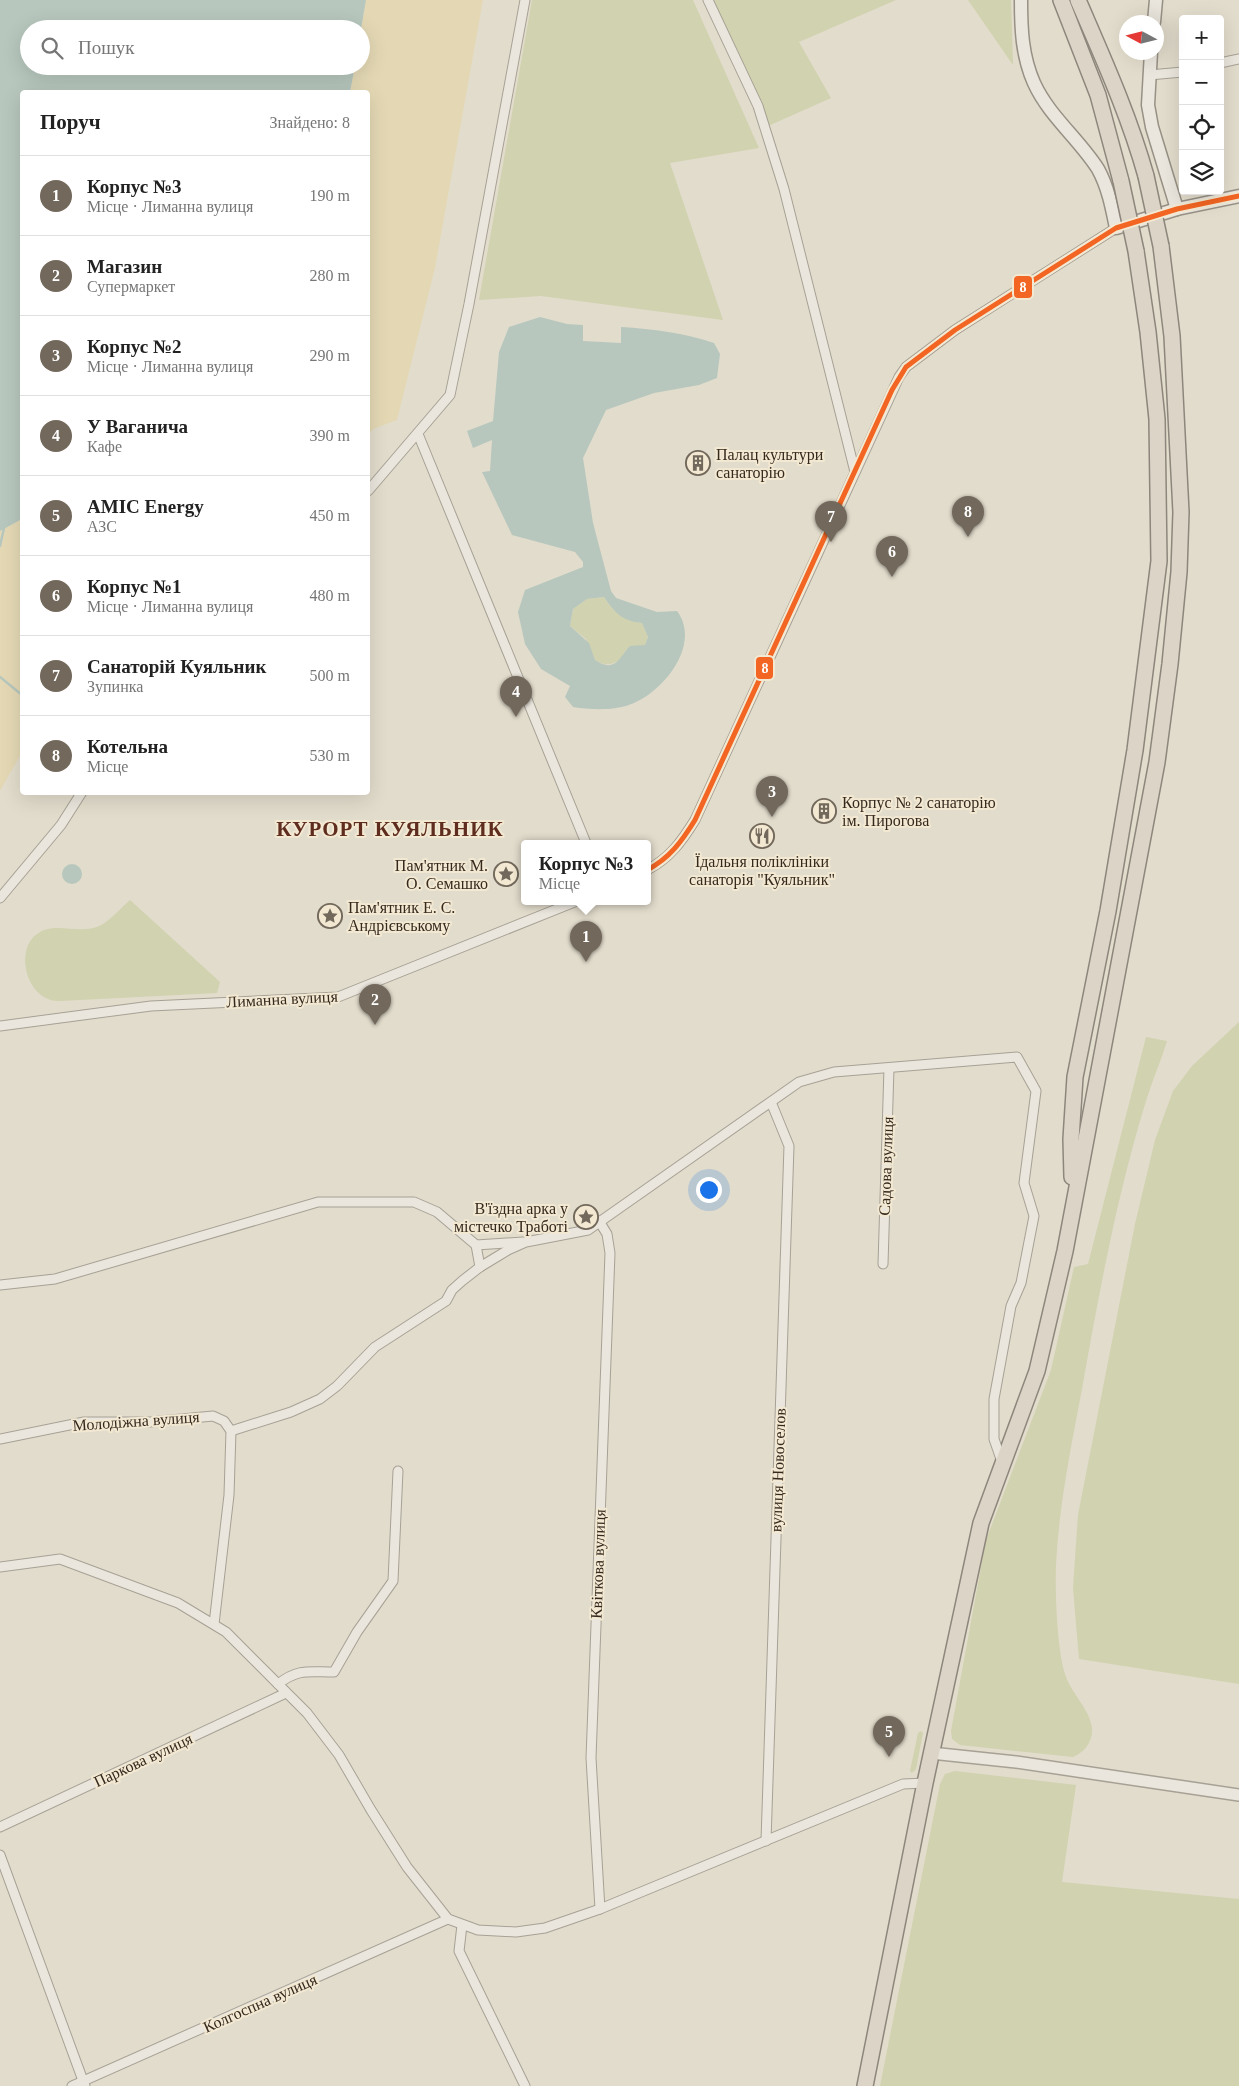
<!DOCTYPE html>
<html lang="uk">
<head>
<meta charset="utf-8">
<style>
	:root { --surface:#fff; --page:#f6f6f6; --text:#222; --muted:#767676; --line:#e0e0e0; --accent:#72685b }
	body { margin:0; font-family:Georgia,serif; background:var(--page); color:var(--text) }
	.controls { position:absolute; right:15px; top:15px; display:grid; overflow:hidden; border-radius:5px; box-shadow:0 5px 20px #0002 }
	.controls button { width:45px; height:45px; display:grid; place-items:center; padding:0; border:0; border-bottom:1px solid var(--line); background:var(--surface); color:var(--text); font:25px sans-serif }
	.compass { position:absolute; left:1119px; top:15px; width:45px; height:45px; border-radius:50%; background:var(--surface); box-shadow:0 5px 20px #0002; rotate:277deg }
	.you { position:absolute; left:708px; top:1189px; width:18px; height:18px; margin:-12px; border:4px solid #fff; border-radius:50%; background:#1a73e8; box-shadow:0 0 0 8px #1a73e833 }
	.badge { display:grid; place-items:center; width:32px; height:32px; border-radius:50%; background:var(--accent); color:#fff; font-size:16px; font-weight:700 }
	.pin { position:absolute; translate:-50% -41px; filter:drop-shadow(0 1px 2px #0008) }
	.pin::after { content:''; position:absolute; top:26px; width:18px; height:15px; background:inherit; clip-path:polygon(0 0,100% 0,50% 100%) }
	.popup { position:absolute; left:521px; top:840px; width:130px; height:65px; box-sizing:border-box; display:grid; place-content:center; border-radius:5px; background:var(--surface); filter:drop-shadow(0 1px 4px #0005); font-size:16px; white-space:nowrap; color:var(--muted) }
	.popup b { font-size:19px; color:var(--text) }
	.popup::after { content:''; position:absolute; left:50%; top:100%; margin-left:-10px; border:10px solid transparent; border-top-color:var(--surface) }
	.list { margin:0; padding:0; list-style:none }
	h2 { display:flex; justify-content:space-between; align-items:center; height:65px; margin:0; padding:0 20px; font-size:21px }
	h2 small { font-size:16px; font-weight:400; color:var(--muted) }
	.list li { display:grid; grid-template-columns:32px 1fr auto; gap:15px; align-items:center; box-sizing:border-box; height:80px; padding:0 20px; border-top:1px solid var(--line) }
	.list b { display:block; font-size:19px; white-space:nowrap }
	.list p { margin:0; font-size:16px; white-space:nowrap; color:var(--muted) }
	.list em { font-size:16px; font-style:normal; color:var(--muted) }
	.icon { flex:none; width:28px; height:28px; fill:none; stroke:currentColor; stroke-width:2; stroke-linecap:round; stroke-linejoin:round }
	.map { position:relative; flex:none; width:1239px; height:2086px; overflow:hidden }
	.search { position:absolute; background:var(--surface); box-shadow:0 5px 20px #0002; left:20px; top:20px; width:350px; height:55px; display:flex; align-items:center; gap:12px; box-sizing:border-box; padding:0 18px; border-radius:28px; color:var(--muted); font-size:19px }
	.panel { position:absolute; background:var(--surface); box-shadow:0 5px 20px #0002; left:20px; top:90px; width:350px; height:705px; border-radius:5px }
	.map>svg:first-child { display:block }
</style>
</head>
<body>
<div class="map">
<svg width="1239" height="2086" viewBox="0 0 1239 2086">
	<rect width="100%" height="100%" fill="#e2dccc"/>
	<g fill="#d1d2af">
		<path d="M532,0H693L759,148L670,163L723,320L541,296L479,300Z"/>
		<path d="M713,0H896L799,42L831,98L768,126Z"/>
		<path d="M968,0H1011L1013,65Z"/>
		<path d="M604,597C613,612 624,621 642,623L648,637L645,645L626,650C621,663 608,669 595,660L586,639L570,626L573,609L587,599Z"/>
		<path d="M130,900L220,982L217,993L60,1001C57,1001 52,1001 48,999C25,990 16,949 37,934C53,921 77,934 97,927C108,923 121,908 130,900Z"/>
		<path d="M1239,1022V1684L1079,1659L1073,1588L1078,1515L1135,1224L1155,1140L1173,1091L1192,1066Z"/>
		<path d="M1146,1037L1167,1041C1161,1061 1152,1081 1146,1101C1117,1195 1099,1293 1082,1389C1071,1447 1059,1505 1056,1565C1055,1592 1057,1648 1065,1674C1070,1692 1090,1709 1092,1728C1093,1741 1085,1752 1073,1757L960,1745L952,1739L951,1731L986,1540L1051,1370L1074,1267L1088,1264Z"/>
		<path d="M921,1731L923,1733L916,1769L912,1773L910,1771L918,1733Z"/>
		<path d="M955,1771L1076,1785L1062,1882L1239,1899V2086H880L940,1784L945,1774Z"/>
	</g>
	<g fill="#e4d8b4">
		<path d="M366,0H483L435,268L397,420L373,429L368,435V92H350L355,66H361V29Z"/>
		<path d="M22,519V752L0,791V531Z"/>
	</g>
	<g fill="#b7c7bd" fill-rule="evenodd">
		<path d="M0,0H366L361,29H29V66H355L350,92H22V519L0,531Z"/>
		<path d="M540,317L567,324L583,325V341L621,343V327C653,329 684,333 714,343L720,354L717,378L699,385L654,393L606,410L583,458L593,523L611,591L616,598L657,612L677,611C701,643 666,689 634,703C616,711 592,710 573,707L565,697L570,686L541,669L525,644L518,612L525,590L583,567V562L575,552L512,535L482,472L490,471L492,440L473,448L467,431L493,421L499,352L509,327ZM604,597C615,613 622,621 642,623L648,637L645,645L630,646C620,656 616,674 595,660L589,643L570,626L573,609L587,599Z"/>
		<circle cx="72" cy="874" r="10"/>
	</g>
	<g fill="none" stroke-linecap="round" stroke-linejoin="round">
		<g stroke="#b7c7bd" stroke-width="2.5">
			<path d="M0,546L4,528"/>
			<path d="M0,677L22,695"/>
		</g>
		<defs>
			<g id="minor">
				<path d="M708,0L758,106L784,189L855,472"/>
				<path d="M1220,63L1239,59"/>
				<path d="M1149,75L1183,72"/>
				<path d="M418,434L586,843"/>
				<path d="M368,491L450,395L469,304L525,0"/>
				<path d="M647,870C670,858 682,841 695,820L899,377L906,367L955,330L1116,228"/>
				<path d="M0,898L61,825L82,792"/>
				<path d="M0,1026L151,1006L338,997L577,901"/>
				<path d="M599,1221L607,1234L610,1253L591,1758L600,1909"/>
				<path d="M476,1245L480,1267"/>
				<path d="M883,1264L889,1068"/>
				<path d="M0,1285L55,1279L318,1202H414L437,1212L476,1245L523,1242"/>
				<path d="M231,1431L291,1412L320,1399L337,1386L375,1347L446,1301L452,1290L462,1281L480,1267L508,1250L526,1242L588,1230L799,1082L834,1072L1017,1057L1036,1091L1024,1183L1034,1216L1021,1283L1011,1306L994,1399V1439L1002,1462"/>
				<path d="M0,1439L84,1422H150L213,1416L224,1421L231,1431L229,1495L214,1624"/>
				<path d="M0,1567L60,1559L178,1603L226,1632L307,1713L339,1755L371,1810L407,1867L448,1919L478,1930L516,1932L545,1928L600,1909L903,1784L925,1783"/>
				<path d="M278,1684C299,1668 309,1672 334,1672L357,1632L393,1581L398,1471"/>
				<path d="M0,1827L286,1693"/>
				<path d="M766,1841L789,1146L771,1102"/>
				<path d="M0,1855L85,2086"/>
				<path d="M462,1925L459,1951L525,2086"/>
				<path d="M72,2086L448,1919"/>
			</g>
			<path id="tertiary" d="M931,1753L1016,1762L1239,1795"/>
			<g id="secondary">
				<path d="M1021,0C1021,29 1022,56 1034,83C1049,116 1079,139 1098,169C1108,187 1112,208 1116,228L1177,209L1239,196"/>
				<path d="M1154,22L1156,0"/>
				<path d="M1151,52L1148,105L1152,127L1177,209"/>
			</g>
			<g id="trunk">
				<path d="M1061,0L1098,95L1121,181"/>
				<path d="M1078,0C1103,58 1129,115 1146,176"/>
				<path d="M1072,1177L1071,1139L1075,1077L1108,911L1135,750L1159,561L1157,419L1148,332L1136,251"/>
				<path d="M865,2086L925,1783L981,1523L1037,1371L1065,1251L1157,762L1170,664L1179,572L1181,512L1172,336L1161,246"/>
			</g>
		</defs>
		<use href="#minor" stroke="#a7a195" stroke-width="11"/>
		<use href="#tertiary" stroke="#a7a195" stroke-width="14"/>
		<use href="#secondary" stroke="#979085" stroke-width="15"/>
		<use href="#trunk" stroke="#8d867c" stroke-width="18"/>
		<use href="#minor" stroke="#eae6dd" stroke-width="9"/>
		<use href="#tertiary" stroke="#eae6dd" stroke-width="11"/>
		<use href="#secondary" stroke="#eae6dd" stroke-width="12"/>
		<use href="#trunk" stroke="#dcd4c6" stroke-width="15"/>
		<defs>
			<g id="trunk-bridge">
				<path d="M1146,176L1161,246"/>
				<path d="M1121,181L1136,251"/>
			</g>
		</defs>
		<use href="#trunk-bridge" stroke="#8d867c" stroke-width="18" stroke-linecap="butt"/>
		<use href="#trunk-bridge" stroke="#dcd4c6" stroke-width="15"/>
		<defs>
			<path id="bus-1" d="M647,870C670,858 682,841 695,820L892,390L906,367L955,330L1116,228L1177,209L1239,196"/>
		</defs>
		<use href="#bus-1" stroke="#f3e9d2" stroke-width="9"/>
		<use href="#bus-1" stroke="#f26522" stroke-width="5"/>
	</g>
	<defs>
		<symbol id="building-ring" viewBox="-11 -11 22 22"><circle r="9.5" fill="#f3e9d2" stroke="#72685b" stroke-width="1.5"/><path d="M-4-6H4V6H1V3H-1V6H-4ZM-2.5-4.3h1.7v1.8h-1.7ZM.8-4.3h1.7v1.8H.8ZM-2.5-1h1.7V.8h-1.7ZM.8-1h1.7V.8H.8Z" fill="#72685b"/></symbol>
		<symbol id="restaurant-ring" viewBox="-11 -11 22 22"><circle r="9.5" fill="#f3e9d2" stroke="#72685b" stroke-width="1.5"/><path d="M-5-6h1v4h1v-4h1v4h1v-4h1v5L-1.5 .5V6h-2V.5L-5-1ZM5-6V6H3V1.5H1.5Q1.5-4 5-6Z" fill="#72685b"/></symbol>
		<symbol id="sight-ring" viewBox="-11 -11 22 22"><circle r="9.5" fill="#f3e9d2" stroke="#72685b" stroke-width="1.5"/><path d="M0-6L1.8-2.2L6-1.7L2.9 1.2L3.7 5.4L0 3.3L-3.7 5.4L-2.9 1.2L-6-1.7L-1.8-2.2Z" fill="#72685b"/></symbol>
	</defs>
	<g fill-rule="evenodd">
		<use href="#building-ring" x="684" y="449" width="28" height="28"/>
		<use href="#building-ring" x="810" y="797" width="28" height="28"/>
		<use href="#restaurant-ring" x="748" y="822" width="28" height="28"/>
		<use href="#sight-ring" x="492" y="860" width="28" height="28"/>
		<use href="#sight-ring" x="316" y="902" width="28" height="28"/>
		<use href="#sight-ring" x="572" y="1203" width="28" height="28"/>
	</g>
	<g text-anchor="middle" dominant-baseline="central" stroke-width="4" stroke-linejoin="round" paint-order="stroke">
		<g font-size="16" fill="#35291e" stroke="#f3e9d2" text-anchor="start">
			<text x="716" y="454">Палац культури<tspan x="716" dy="18">санаторію</tspan></text>
			<text x="842" y="802">Корпус № 2 санаторію<tspan x="842" dy="18">ім. Пирогова</tspan></text>
			<text x="762" y="861" text-anchor="middle">Їдальня поліклініки<tspan x="762" dy="18">санаторія "Куяльник"</tspan></text>
			<text x="488" y="865" text-anchor="end">Пам'ятник М.<tspan x="488" dy="18">О. Семашко</tspan></text>
			<text x="348" y="907">Пам'ятник Е. С.<tspan x="348" dy="18">Андрієвському</tspan></text>
			<text x="568" y="1208" text-anchor="end">В'їздна арка у<tspan x="568" dy="18">містечко Тработі</tspan></text>
		</g>
		<g font-size="16" fill="#35291e" stroke="#f3e9d2">
			<text transform="translate(282 999) rotate(-3)">Лиманна вулиця</text>
			<text transform="translate(886 1166) rotate(-88)">Садова вулиця</text>
			<text transform="translate(136 1421) rotate(-4)">Молодіжна вулиця</text>
			<text transform="translate(778 1470) rotate(-88)">вулиця Новоселов</text>
			<text transform="translate(598 1564) rotate(-88)">Квіткова вулиця</text>
			<text transform="translate(143 1760) rotate(-25)">Паркова вулиця</text>
			<text transform="translate(260 2003) rotate(-24)">Колгоспна вулиця</text>
		</g>
		<g font-size="21" font-weight="bold" letter-spacing="1" fill="#5f2d20" stroke="#f3e9d2">
			<text x="390" y="829">КУРОРТ КУЯЛЬНИК</text>
		</g>
	</g>
	<g stroke="#f3e9d2" stroke-width="2">
		<rect x="1013" y="275" width="20" height="24" rx="5" fill="#f26522"/>
		<rect x="755" y="656" width="19" height="24" rx="5" fill="#f26522"/>
	</g>
	<g font-size="14" text-anchor="middle" font-weight="bold" fill="#fff">
		<text x="1023" y="292">8</text>
		<text x="765" y="673">8</text>
	</g>
</svg>
<div class="controls">
<button>+</button>
<button>−</button>
<button><svg class="icon" aria-label="locate" viewBox="0 0 24 24"><circle cx="12" cy="12" r="6"/><path d="M12 2v4M12 18v4M2 12h4M18 12h4"/></svg></button>
<button><svg class="icon" aria-label="layers" viewBox="0 0 24 24"><path d="M12 4l9 5-9 5-9-5zM3 14l9 5 9-5"/></svg></button>
</div>
<svg class="compass" viewBox="-18 -18 36 36"><path d="M0-13l5 13h-10z" fill="#e53935"/><path d="M0 13l5-13h-10z" fill="#767676"/></svg>
<div class="you"></div>
<div class="pin badge" style="left:586px;top:962px">1</div>
<div class="popup"><b>Корпус №3</b>Місце</div>
<div class="pin badge" style="left:375px;top:1025px">2</div>
<div class="pin badge" style="left:772px;top:817px">3</div>
<div class="pin badge" style="left:516px;top:717px">4</div>
<div class="pin badge" style="left:889px;top:1757px">5</div>
<div class="pin badge" style="left:892px;top:577px">6</div>
<div class="pin badge" style="left:831px;top:542px">7</div>
<div class="pin badge" style="left:968px;top:537px">8</div>
<div class="search"><svg class="icon" aria-label="search" viewBox="0 0 24 24"><circle cx="10" cy="10" r="6"/><path d="M15 15l6 6"/></svg>Пошук</div>
<section class="panel">
<h2>Поруч<small>Знайдено: 8</small></h2>
<ul class="list">
<li><span class="badge">1</span><div><b>Корпус №3</b><p>Місце · Лиманна вулиця</p></div><em>190 m</em></li>
<li><span class="badge">2</span><div><b>Магазин</b><p>Супермаркет</p></div><em>280 m</em></li>
<li><span class="badge">3</span><div><b>Корпус №2</b><p>Місце · Лиманна вулиця</p></div><em>290 m</em></li>
<li><span class="badge">4</span><div><b>У Ваганича</b><p>Кафе</p></div><em>390 m</em></li>
<li><span class="badge">5</span><div><b>AMIC Energy</b><p>АЗС</p></div><em>450 m</em></li>
<li><span class="badge">6</span><div><b>Корпус №1</b><p>Місце · Лиманна вулиця</p></div><em>480 m</em></li>
<li><span class="badge">7</span><div><b>Санаторій Куяльник</b><p>Зупинка</p></div><em>500 m</em></li>
<li><span class="badge">8</span><div><b>Котельна</b><p>Місце</p></div><em>530 m</em></li>
</ul>
</section>
</div>
</body>
</html>
